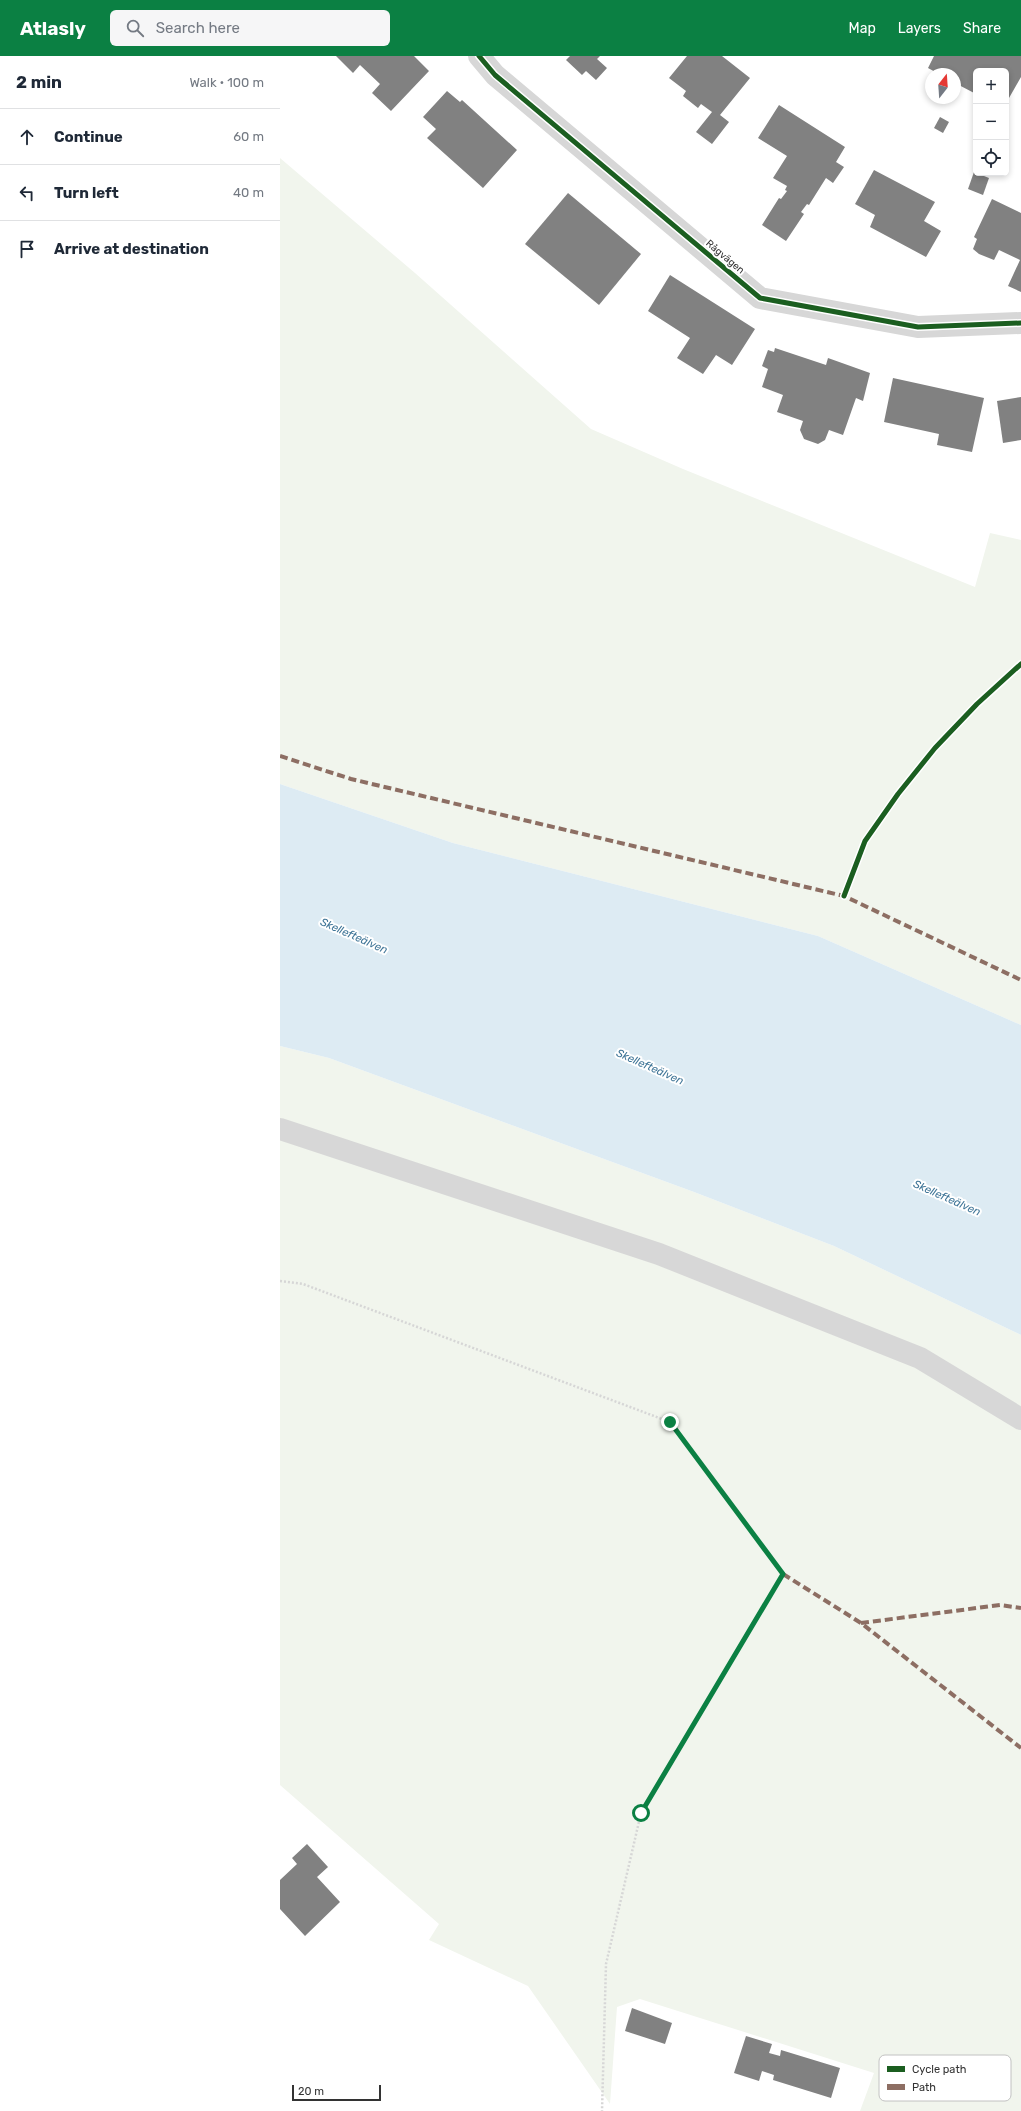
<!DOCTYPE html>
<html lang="en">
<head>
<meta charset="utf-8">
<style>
	:root { --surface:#fff; --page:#f6f6f7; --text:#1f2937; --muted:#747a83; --line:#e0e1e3; --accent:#0b8043 }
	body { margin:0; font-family:Rubik,sans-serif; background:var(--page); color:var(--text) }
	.controls { position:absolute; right:12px; top:12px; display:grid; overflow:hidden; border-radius:6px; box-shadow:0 2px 6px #0003 }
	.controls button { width:36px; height:36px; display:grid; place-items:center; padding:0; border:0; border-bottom:1px solid var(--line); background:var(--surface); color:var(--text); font:20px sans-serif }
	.compass { position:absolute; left:645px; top:12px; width:36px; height:36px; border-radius:50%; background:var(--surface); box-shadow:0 2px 6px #0003; rotate:17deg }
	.scale { position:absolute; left:12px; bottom:10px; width:89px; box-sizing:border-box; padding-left:4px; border:2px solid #333; border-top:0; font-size:11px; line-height:14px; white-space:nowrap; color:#333; -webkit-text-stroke:3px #fff; paint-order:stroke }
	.stop { position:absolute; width:12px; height:12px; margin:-9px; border:3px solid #0b8043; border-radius:50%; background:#fff }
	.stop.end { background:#0b8043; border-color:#fff; box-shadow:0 1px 4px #0008 }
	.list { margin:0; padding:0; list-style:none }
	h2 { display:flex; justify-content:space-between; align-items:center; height:52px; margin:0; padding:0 16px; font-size:17px }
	h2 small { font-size:13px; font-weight:400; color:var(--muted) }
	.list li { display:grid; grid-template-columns:26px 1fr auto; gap:12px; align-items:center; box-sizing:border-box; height:56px; padding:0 16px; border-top:1px solid var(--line) }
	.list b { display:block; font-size:15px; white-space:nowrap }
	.list em { font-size:13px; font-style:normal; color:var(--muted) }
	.icon { flex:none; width:22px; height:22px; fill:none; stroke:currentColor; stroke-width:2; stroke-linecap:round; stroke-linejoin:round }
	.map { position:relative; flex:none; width:741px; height:2055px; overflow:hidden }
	header { display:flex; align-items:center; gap:24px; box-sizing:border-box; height:56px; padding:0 20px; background:var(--accent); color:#fff }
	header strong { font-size:19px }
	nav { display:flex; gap:22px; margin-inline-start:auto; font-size:14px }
	.search { width:280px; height:36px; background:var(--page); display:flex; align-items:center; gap:10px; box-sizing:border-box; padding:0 14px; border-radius:6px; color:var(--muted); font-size:15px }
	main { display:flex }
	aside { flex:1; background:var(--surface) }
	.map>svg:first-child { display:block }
</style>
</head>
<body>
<header>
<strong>Atlasly</strong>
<div class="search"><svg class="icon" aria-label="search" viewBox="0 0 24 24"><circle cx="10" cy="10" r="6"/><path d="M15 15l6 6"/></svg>Search here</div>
<nav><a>Map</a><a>Layers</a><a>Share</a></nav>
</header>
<main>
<aside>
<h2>2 min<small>Walk · 100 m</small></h2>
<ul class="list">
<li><svg class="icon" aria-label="ahead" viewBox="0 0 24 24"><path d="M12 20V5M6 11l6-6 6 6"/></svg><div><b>Continue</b></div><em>60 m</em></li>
<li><svg class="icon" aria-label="left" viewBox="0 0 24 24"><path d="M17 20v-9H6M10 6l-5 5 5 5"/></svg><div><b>Turn left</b></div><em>40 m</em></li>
<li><svg class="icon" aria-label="arrive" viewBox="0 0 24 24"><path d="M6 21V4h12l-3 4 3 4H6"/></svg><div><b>Arrive at destination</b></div></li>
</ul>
</aside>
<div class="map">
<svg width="741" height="2055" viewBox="0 0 741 2055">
	<rect width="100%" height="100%" fill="#fff"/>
	<g fill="#f1f5ed">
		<path d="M0,102L135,217L311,373L403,413L695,531L710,477L741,484V969L538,880L173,787L0,728Z"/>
		<path d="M0,990L49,1002L414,1136L554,1190L741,1279V2055H580L594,2017L360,1943L337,1951L330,2048L248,1930L149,1884L159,1868L0,1729Z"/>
	</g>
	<path fill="#ddebf3" d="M0,728L173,787L538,880L741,969V1279L554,1190L414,1136L49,1002L0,990Z"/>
	<g fill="#818181">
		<path d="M56,0H134L149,15L111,55L92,37L100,28L80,9L73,17Z"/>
		<path d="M290,0H320L317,3L327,12L316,24L306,15L302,19L286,4Z"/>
		<path d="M407,0H442L470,22L440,59L449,66L432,88L416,76L432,56L421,48L418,52L403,40L406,35L389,22Z"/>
		<path d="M654,0H741V21L729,42L726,40V15H696V38L675,27V18H659L648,12Z"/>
		<path d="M167,35L180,46L182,44L237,94L203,132L147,82L156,73L143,61Z"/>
		<path d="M499,49L565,91L556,106L564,111L553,127L546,122L529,149L527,148L521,156L524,158L506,185L482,169L499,142L501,143L507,135L505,134L507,130L493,122L507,100L478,82Z"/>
		<path d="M660,61L669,66L663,77L654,72Z"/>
		<path d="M594,114L655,146L644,165L661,175L646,201L590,171L595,159L575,148Z"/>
		<path d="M694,116L709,122L703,139L688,133Z"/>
		<path d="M288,137L361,198L319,249L245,188Z"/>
		<path d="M712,143L741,157V236L728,230L740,204L719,194L714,204L699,198L693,193L697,183L694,181Z"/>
		<path d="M390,219L475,273L452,309L436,299L423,318L397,302L410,282L368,255Z"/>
		<path d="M495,292L546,309L548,302L590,317L583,345L576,342L563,379L549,374L545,384L538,388L524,383L520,374L523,365L497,356L503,339L482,331L488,313L482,310L488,294L494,296Z"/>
		<path d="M613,322L704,342L692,396L657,389L659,378L604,366Z"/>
		<path d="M741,341V384L723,387L717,345Z"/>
		<path d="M27,1788L48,1811L37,1821L60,1846L25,1880L0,1853V1824L17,1808L12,1802Z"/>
		<path d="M352,1952L392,1967L385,1988L345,1975Z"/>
		<path d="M466,1980L492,1988L489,1997L500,2000L501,1994L560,2012L551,2042L493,2024L494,2019L482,2015L479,2025L454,2017Z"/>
	</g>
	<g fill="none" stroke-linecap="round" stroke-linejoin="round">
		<path stroke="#d6d6d6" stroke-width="2.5" stroke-dasharray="2 2" stroke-linecap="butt" d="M0,1225L23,1228L390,1366L503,1518L361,1757L326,1908L322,2055"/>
		<g stroke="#d7d7d7" stroke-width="22">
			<path d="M199,0L215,19L480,242L638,271L741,267"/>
			<path d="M0,1073L379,1198L640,1302L741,1363"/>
		</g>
		<g stroke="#8d6e63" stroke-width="4" stroke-dasharray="8 4" stroke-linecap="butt">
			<path d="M0,700L71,723L564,840L741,924"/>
			<path d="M503,1518L581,1567L741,1692"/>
			<path d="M581,1567L720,1549L741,1552"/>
		</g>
		<defs>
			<g id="cycleway">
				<path d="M199,0L215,19L480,242L638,271L741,267"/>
				<path d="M564,840L585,785L618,738L655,692L697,648L741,608"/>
			</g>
		</defs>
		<use href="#cycleway" stroke="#fff" stroke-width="8"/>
		<use href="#cycleway" stroke="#1b5e20" stroke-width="5"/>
	</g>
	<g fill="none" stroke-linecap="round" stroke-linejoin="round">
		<path stroke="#0b8043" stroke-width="5" d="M361,1757L503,1518L390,1366"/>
	</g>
	<g text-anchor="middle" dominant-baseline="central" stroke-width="4" stroke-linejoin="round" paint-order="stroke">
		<g font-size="10" fill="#333" stroke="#fff">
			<text transform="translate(445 201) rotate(40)">Rågvägen</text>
		</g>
		<g font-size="11" font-style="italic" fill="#3f7597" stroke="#fff">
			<text transform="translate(74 880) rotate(24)">Skellefteälven</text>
			<text transform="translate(370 1011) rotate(24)">Skellefteälven</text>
			<text transform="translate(667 1142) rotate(24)">Skellefteälven</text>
		</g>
	</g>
	<rect x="599" y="1999" width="132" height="46" rx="6" fill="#fff" stroke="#c2c2c2" stroke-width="1"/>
	<rect x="607" y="2010" width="18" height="6" fill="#1b5e20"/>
	<rect x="607" y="2028" width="18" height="6" fill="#8d6e63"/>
	<g font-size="11" fill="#333">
		<text x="632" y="2017">Cycle path</text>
		<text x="632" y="2035">Path</text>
	</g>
</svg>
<div class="controls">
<button>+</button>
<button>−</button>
<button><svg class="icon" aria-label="locate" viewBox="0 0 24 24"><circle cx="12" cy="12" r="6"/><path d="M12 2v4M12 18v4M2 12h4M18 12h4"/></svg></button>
</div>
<svg class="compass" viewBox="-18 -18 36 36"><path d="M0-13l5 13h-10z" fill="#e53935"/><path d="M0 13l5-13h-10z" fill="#747a83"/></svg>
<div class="scale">20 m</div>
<div class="stop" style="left:361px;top:1757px"></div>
<div class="stop end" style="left:390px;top:1366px"></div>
</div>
</main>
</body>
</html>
